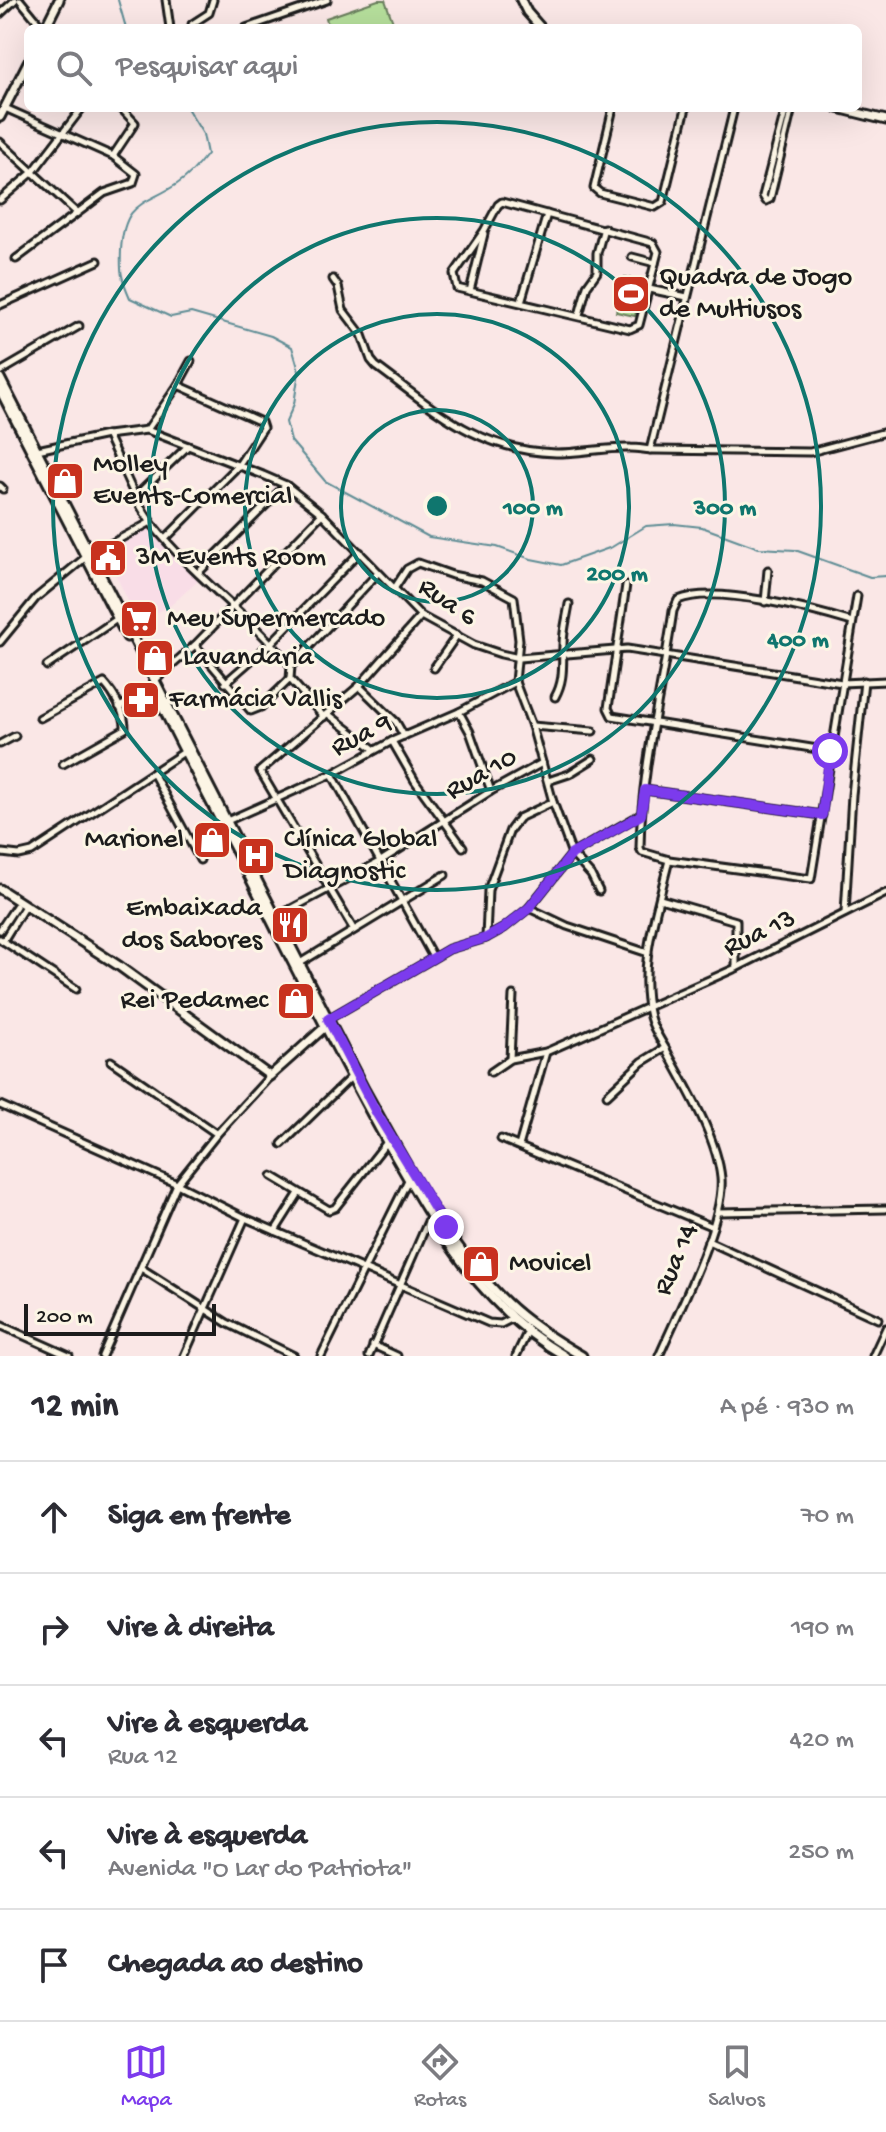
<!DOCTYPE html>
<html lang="pt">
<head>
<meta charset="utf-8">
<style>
	:root { --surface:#fff; --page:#f2f2f3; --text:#2b2b33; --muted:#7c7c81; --line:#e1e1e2; --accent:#7c3aed }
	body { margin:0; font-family:"Gochi Hand",sans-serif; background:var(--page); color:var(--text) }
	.scale { position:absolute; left:24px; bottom:20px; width:192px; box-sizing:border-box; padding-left:8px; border:4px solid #1c1c1c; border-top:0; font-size:22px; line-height:28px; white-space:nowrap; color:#1c1c1c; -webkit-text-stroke:6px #fcf5e5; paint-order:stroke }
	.stop { position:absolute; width:24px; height:24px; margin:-18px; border:6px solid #7c3aed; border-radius:50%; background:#fff }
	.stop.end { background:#7c3aed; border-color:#fff; box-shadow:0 2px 8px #0008 }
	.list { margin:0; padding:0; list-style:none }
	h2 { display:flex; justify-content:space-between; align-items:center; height:104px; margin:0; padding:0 32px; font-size:34px }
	h2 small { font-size:26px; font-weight:400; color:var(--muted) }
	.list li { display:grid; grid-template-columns:52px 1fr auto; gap:24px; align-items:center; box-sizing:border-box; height:112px; padding:0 32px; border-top:2px solid var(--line) }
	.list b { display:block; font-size:30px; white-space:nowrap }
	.list p { margin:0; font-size:26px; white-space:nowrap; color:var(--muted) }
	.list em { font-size:26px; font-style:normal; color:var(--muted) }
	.icon { flex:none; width:44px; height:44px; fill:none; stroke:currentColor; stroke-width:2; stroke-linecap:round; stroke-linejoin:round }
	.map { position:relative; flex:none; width:886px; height:1356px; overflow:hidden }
	.search { position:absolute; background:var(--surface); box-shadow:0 8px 32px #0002; left:24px; right:24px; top:24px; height:88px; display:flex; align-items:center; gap:20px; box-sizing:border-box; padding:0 28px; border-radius:12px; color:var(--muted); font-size:30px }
	.sheet { height:664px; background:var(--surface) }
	nav { display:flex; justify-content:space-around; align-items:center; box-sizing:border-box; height:112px; border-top:2px solid var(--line); background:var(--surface); font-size:22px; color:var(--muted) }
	nav a { display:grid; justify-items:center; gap:4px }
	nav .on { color:var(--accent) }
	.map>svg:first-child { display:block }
</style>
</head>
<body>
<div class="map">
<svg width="886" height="1356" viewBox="0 0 886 1356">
	<rect width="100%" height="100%" fill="#fae7e6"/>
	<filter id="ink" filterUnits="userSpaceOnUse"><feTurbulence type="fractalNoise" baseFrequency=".0125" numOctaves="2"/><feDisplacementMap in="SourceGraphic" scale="16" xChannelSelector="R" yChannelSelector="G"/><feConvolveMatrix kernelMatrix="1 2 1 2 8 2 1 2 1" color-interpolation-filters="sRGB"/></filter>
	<g filter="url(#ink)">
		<path fill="#f9dde7" d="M149,528L199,580L171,605L139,623L105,553Z"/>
		<g fill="#b5de9b" stroke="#687d5c" stroke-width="2">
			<path d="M378,0H385L395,28H329L326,18Z"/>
			<path d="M625,277L644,282L635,316L616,312Z"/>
		</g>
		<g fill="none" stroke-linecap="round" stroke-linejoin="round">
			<g stroke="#5e8d95" stroke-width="2">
				<path d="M118,0L126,28"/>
				<path d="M187,108L203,134L207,154C198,166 189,176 177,184C144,206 124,201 121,250C120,273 121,277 130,298L171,317L191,313L271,336L292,347L299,371L294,404L286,422L291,441L325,481L429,537L497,547L531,559L561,565L612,547L646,526L674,524L702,527L759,548L795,550L870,577L886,576"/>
			</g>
			<defs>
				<g id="street">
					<path d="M20,0L43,28"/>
					<path d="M166,0L170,28"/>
					<path d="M0,14L15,0"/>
					<path d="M192,28V24L209,13L213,0"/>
					<path d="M246,28L327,0"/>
					<path d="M5,108L113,156L136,174L133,183L104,193L16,259"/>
					<path d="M613,108L594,188L600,193L655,207L663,202L686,108"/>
					<path d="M786,108L763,196L766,201L770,199L792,108"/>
					<path d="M0,142L77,213"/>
					<path d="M113,156L135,123L121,108"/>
					<path d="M0,200L33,172L82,108"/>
					<path d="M502,202L653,243L658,252L639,325L630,329L457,288L454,274L484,231L498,205Z"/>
					<path d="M632,257L655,263"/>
					<path d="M333,279L338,286L343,310L362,335L371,360L376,366C436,410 477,451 556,453C581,453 606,447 631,448C639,448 647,450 655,450L810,452L886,432"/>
					<path d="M649,289L687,297"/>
					<path d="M470,291L484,234"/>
					<path d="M521,302L547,214"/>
					<path d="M0,305L98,261"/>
					<path d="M579,315L587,286L597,272V253L604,228"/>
					<path d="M0,372L79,326"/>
					<path d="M147,430L178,385L191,361"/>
					<path d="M107,435C120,461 135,502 152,524C193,576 249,615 291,666"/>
					<path d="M37,450L107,435L147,430L263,475L286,485L322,514L421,616L474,645L501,654L519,658L627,649L842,683L886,681"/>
					<path d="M650,450L734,108"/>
					<path d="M0,486L3,489"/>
					<path d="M137,495L188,446"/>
					<path d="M166,538L238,466L263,428L261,422L178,385"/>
					<path d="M90,555L151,522"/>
					<path d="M198,573L286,485"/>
					<path d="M626,585L608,708L612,716L830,751"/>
					<path d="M394,589L407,569L418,563L452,575L482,581L514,598L519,640L515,682L532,726L553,802L572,854L591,875L599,891"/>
					<path d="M765,602L768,570"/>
					<path d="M852,622C812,610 716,584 678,600L673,611C662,690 641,768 640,848L642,852L669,860L811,879L857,596"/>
					<path d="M0,642L36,598L86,557"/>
					<path d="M195,645L251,711L261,707L290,679"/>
					<path d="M47,666L117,619"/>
					<path d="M434,668L457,635"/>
					<path d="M154,681L195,645L322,514"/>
					<path d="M225,683L271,643L360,552"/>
					<path d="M359,686L396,722L404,736"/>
					<path d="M555,697C565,679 562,664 563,645C563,631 567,617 569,604"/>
					<path d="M119,707L153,690"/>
					<path d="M459,712L470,732L491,791"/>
					<path d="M328,714L375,750"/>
					<path d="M324,717L290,679L291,666L378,573"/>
					<path d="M40,718L104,683C114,694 126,714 125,729L63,764"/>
					<path d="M532,726L593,731"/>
					<path d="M392,741L415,781L463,847"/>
					<path d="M0,744L15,736"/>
					<path d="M153,773L200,860"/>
					<path d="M332,774L433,957"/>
					<path d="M548,781L569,774L593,759"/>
					<path d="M645,790L822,815"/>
					<path d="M227,821L332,774L392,741L459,712L515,682"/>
					<path d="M2,853L19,855L32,852L184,752"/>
					<path d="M660,899L736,921V968"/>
					<path d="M529,908L567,926L648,953"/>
					<path d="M845,913L852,795L864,681"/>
					<path d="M276,917L379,862L491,791L542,763"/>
					<path d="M0,930L16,906"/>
					<path d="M354,930L260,771L359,686L421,616"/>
					<path d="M486,938L488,890L510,830L519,818L553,802"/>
					<path d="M0,939L76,989"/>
					<path d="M3,941L23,909"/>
					<path d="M300,963L445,875"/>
					<path d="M328,1019L449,949L486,938L504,928L529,908L572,854L640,815"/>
					<path d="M510,1059L513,995"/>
					<path d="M111,1061L217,1134"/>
					<path d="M491,1072L510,1059L546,1052L736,968L886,893"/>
					<path d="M607,1095L642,1062L665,1048"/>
					<path d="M0,1105L177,1184L245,1218L489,1323L501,1324L513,1318"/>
					<path d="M501,1139L713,1227"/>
					<path d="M282,1144L351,1077"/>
					<path d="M519,1146L546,1052"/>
					<path d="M272,1176L329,1210L335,1208L387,1142"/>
					<path d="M718,1212L886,1209"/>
					<path d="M275,1231L299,1193"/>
					<path d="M708,1241L878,1319"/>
					<path d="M141,1268L227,1323L294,1356"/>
					<path d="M0,1325L69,1356"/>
					<path d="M373,1345L397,1356"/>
					<path d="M102,1356L177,1184L217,1134L270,1076"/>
					<path d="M184,1356L245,1218"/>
					<path d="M321,1356L408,1180"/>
					<path d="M369,1356L430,1217"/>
					<path d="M516,1356L528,1331"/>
					<path d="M659,1356C677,1314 725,1221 721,1178C717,1138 688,1090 669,1055C663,1043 653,1030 650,1017C637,966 657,910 669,860"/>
					<path d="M873,1356L886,1328"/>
				</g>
				<g id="secondary">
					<path d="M521,0L527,12L541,28"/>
					<path d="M45,28L59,0"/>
					<path d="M838,108L886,120"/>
					<path d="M0,117L28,62"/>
					<path d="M0,378L364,1089C404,1160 447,1246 507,1303C529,1324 556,1341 582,1356"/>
					<path d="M0,390L127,637"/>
					<path d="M158,698C197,778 240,856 279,936C314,1004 348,1073 386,1140C433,1222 479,1307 565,1356"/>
					<path d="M0,889L119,966L270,1076L325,1027"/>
				</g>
			</defs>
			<use href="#street" stroke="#1c1c1c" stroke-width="11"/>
			<use href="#secondary" stroke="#1c1c1c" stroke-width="13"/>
			<use href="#street" stroke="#fcf5e5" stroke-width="5"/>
			<use href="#secondary" stroke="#fcf5e5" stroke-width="7"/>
		</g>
	</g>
	<g fill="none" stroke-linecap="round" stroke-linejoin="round" filter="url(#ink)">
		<path stroke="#7c3aed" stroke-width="10" d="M446,1227L377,1114L328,1019L449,949L486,938L504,928L529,908L572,854L641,815L645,790L822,815L830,751"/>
	</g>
	<g fill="none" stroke="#0f766e" stroke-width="4">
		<circle cx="437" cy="506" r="96"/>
		<circle cx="437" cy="506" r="192"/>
		<circle cx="437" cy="506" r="288"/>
		<circle cx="437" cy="506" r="384"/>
	</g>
	<defs>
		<symbol id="stadium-square" viewBox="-11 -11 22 22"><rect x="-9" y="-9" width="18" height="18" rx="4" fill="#c8321e" stroke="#fcf5e5"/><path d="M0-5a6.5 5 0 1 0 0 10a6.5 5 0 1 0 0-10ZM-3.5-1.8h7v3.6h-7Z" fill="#fff"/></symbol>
		<symbol id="shop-square" viewBox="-11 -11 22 22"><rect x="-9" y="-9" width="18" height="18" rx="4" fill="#c8321e" stroke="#fcf5e5"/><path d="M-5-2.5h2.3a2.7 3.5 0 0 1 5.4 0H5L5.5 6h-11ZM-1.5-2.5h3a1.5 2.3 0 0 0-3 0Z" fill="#fff"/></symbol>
		<symbol id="civic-square" viewBox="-11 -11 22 22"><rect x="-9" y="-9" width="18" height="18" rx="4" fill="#c8321e" stroke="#fcf5e5"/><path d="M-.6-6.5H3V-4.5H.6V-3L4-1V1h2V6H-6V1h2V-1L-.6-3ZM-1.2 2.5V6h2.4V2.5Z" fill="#fff"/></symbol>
		<symbol id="supermarket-square" viewBox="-11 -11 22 22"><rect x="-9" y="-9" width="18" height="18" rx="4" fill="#c8321e" stroke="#fcf5e5"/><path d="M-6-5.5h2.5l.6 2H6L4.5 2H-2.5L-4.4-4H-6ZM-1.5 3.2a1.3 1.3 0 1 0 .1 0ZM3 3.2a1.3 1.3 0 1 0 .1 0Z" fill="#fff"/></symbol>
		<symbol id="pharmacy-square" viewBox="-11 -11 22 22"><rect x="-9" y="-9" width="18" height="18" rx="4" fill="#c8321e" stroke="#fcf5e5"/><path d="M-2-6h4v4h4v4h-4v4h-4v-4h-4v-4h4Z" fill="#fff"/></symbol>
		<symbol id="hospital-square" viewBox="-11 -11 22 22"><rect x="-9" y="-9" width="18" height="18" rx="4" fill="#c8321e" stroke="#fcf5e5"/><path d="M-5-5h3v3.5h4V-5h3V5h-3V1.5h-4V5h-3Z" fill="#fff"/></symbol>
		<symbol id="restaurant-square" viewBox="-11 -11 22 22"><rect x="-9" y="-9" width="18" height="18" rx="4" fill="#c8321e" stroke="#fcf5e5"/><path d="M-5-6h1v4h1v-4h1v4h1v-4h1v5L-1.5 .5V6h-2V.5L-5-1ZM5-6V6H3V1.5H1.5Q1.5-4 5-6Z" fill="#fff"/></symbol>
	</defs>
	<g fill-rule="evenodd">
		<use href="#stadium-square" x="609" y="272" width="44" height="44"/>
		<use href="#shop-square" x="43" y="459" width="44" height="44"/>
		<use href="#civic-square" x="86" y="536" width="44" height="44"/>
		<use href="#supermarket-square" x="117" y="597" width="44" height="44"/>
		<use href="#shop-square" x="133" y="636" width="44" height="44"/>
		<use href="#pharmacy-square" x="119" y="678" width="44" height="44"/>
		<use href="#shop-square" x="190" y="818" width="44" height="44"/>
		<use href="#hospital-square" x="234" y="834" width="44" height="44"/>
		<use href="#restaurant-square" x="268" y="903" width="44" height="44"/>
		<use href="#shop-square" x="274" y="979" width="44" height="44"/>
		<use href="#shop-square" x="459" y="1242" width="44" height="44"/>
	</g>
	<g text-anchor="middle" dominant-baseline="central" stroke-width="6" stroke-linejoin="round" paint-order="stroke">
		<g font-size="28" fill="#1c1c1c" stroke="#fcf5e5" text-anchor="start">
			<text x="659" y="278">Quadra de Jogo<tspan x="659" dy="32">de Multiusos</tspan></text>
			<text x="93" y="465">Molley<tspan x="93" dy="32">Events-Comercial</tspan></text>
			<text x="136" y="558">3M Events Room</text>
			<text x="167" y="619">Meu Supermercado</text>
			<text x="183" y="658">Lavandaria</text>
			<text x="169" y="700">Farmácia Vallis</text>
			<text x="184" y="840" text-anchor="end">Marionel</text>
			<text x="284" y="840">Clínica Global<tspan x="284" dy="32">Diagnostic</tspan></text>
			<text x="262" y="909" text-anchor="end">Embaixada<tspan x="262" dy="32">dos Sabores</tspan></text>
			<text x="268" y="1001" text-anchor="end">Rei Pedamec</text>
			<text x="509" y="1264">Movicel</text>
		</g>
		<g font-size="28" fill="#1c1c1c" stroke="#fcf5e5">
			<text transform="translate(447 603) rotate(34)">Rua 6</text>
			<text transform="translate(362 736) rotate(-27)">Rua 9</text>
			<text transform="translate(482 775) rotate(-30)">Rua 10</text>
			<text transform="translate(760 934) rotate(-26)">Rua 13</text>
			<text transform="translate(677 1260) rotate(-67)">Rua 14</text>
		</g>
	</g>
	<circle cx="437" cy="506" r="12" fill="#0f766e" stroke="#fcf5e5" stroke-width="4"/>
	<g font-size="24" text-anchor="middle" font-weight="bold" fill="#0f766e" stroke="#fcf5e5" stroke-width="6" stroke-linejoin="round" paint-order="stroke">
		<text x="533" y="514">100 m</text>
		<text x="725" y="514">300 m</text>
		<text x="617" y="580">200 m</text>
		<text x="798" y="646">400 m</text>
	</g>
</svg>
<div class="scale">200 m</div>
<div class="stop" style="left:830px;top:751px"></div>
<div class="stop end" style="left:446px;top:1227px"></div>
<div class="search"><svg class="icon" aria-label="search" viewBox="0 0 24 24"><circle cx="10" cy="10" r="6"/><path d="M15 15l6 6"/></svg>Pesquisar aqui</div>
</div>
<section class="sheet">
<h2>12 min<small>A pé · 930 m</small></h2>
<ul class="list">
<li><svg class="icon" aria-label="ahead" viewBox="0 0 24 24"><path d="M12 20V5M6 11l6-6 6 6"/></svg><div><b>Siga em frente</b></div><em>70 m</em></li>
<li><svg class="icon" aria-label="right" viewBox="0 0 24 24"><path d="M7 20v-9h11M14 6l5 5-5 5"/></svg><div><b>Vire à direita</b></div><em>190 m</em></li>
<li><svg class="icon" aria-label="left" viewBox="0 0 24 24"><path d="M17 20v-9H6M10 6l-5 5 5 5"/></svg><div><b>Vire à esquerda</b><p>Rua 12</p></div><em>420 m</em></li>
<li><svg class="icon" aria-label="left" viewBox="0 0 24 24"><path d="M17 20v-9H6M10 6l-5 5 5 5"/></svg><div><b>Vire à esquerda</b><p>Avenida &quot;O Lar do Patriota&quot;</p></div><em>250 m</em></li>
<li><svg class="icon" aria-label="arrive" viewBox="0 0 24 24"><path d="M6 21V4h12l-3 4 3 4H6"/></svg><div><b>Chegada ao destino</b></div></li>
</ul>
</section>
<nav>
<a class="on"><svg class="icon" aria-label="map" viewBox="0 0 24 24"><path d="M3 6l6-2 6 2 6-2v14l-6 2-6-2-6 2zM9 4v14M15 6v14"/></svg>Mapa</a>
<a><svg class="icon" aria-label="directions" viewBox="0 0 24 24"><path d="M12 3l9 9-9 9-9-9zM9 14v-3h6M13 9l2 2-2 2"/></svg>Rotas</a>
<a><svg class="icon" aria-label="saved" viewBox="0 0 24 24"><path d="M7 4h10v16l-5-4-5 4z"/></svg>Salvos</a>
</nav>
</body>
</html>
